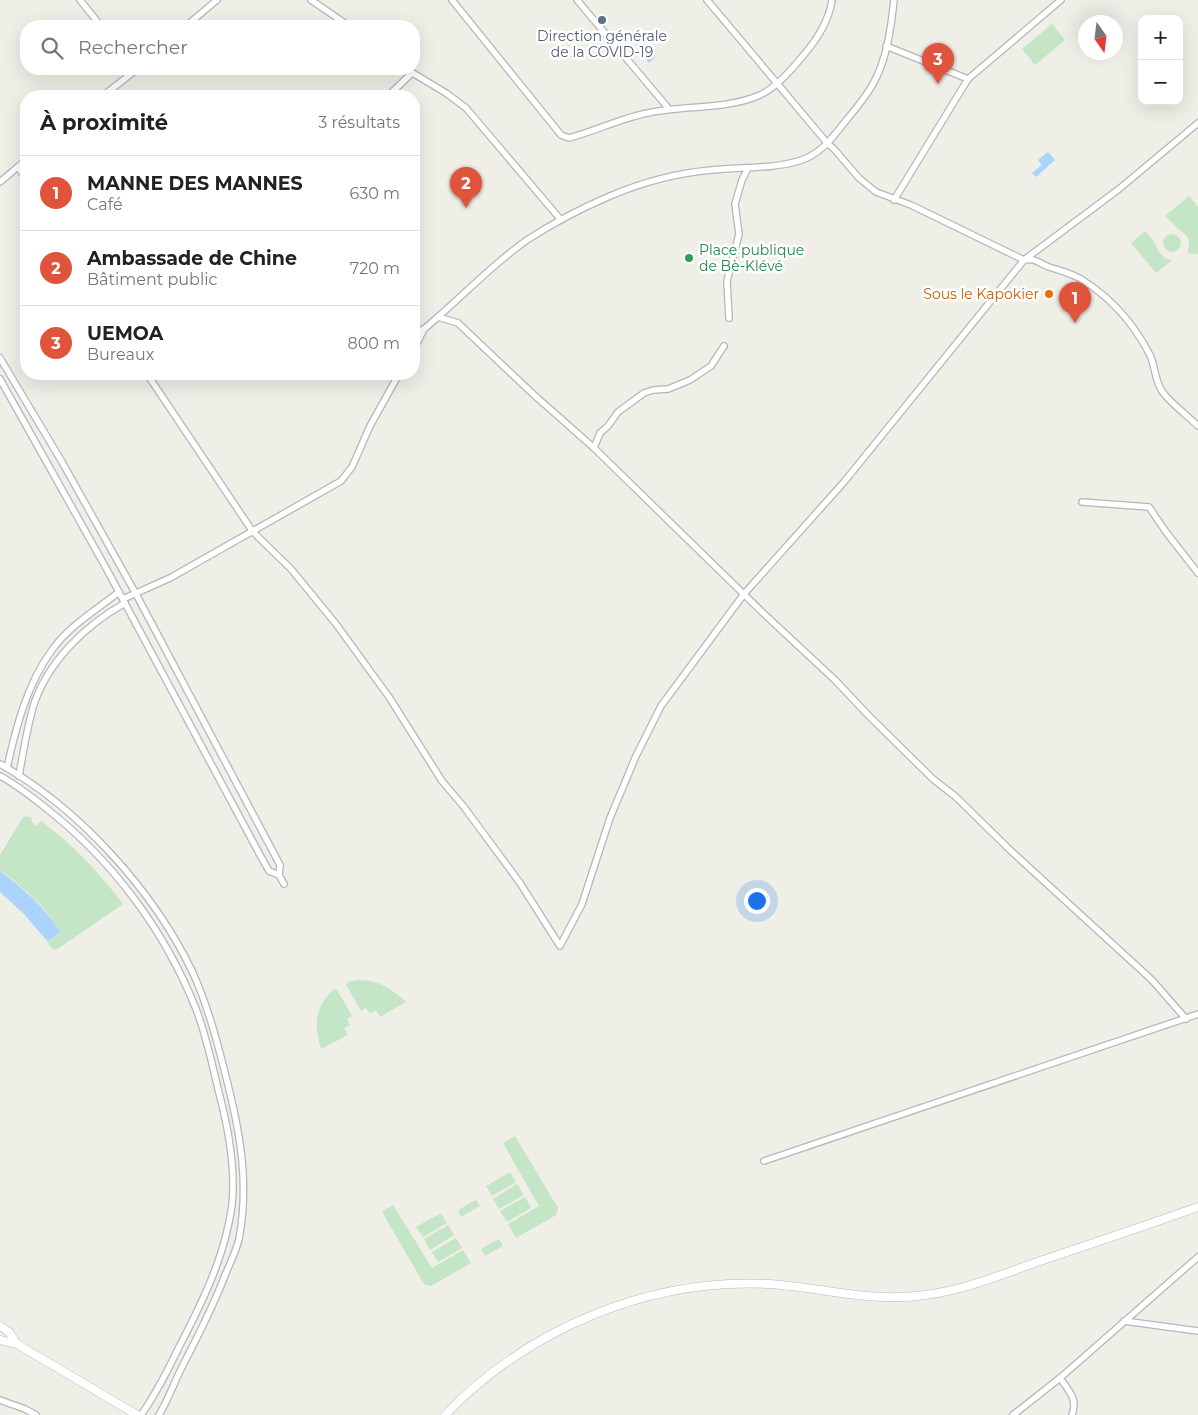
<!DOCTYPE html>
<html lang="fr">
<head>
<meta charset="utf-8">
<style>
	:root { --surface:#fff; --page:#f2f2f2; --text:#222; --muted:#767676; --line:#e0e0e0; --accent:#e0543c }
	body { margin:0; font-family:Montserrat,sans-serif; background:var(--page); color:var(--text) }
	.controls { position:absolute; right:15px; top:15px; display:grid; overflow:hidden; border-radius:10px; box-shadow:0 5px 20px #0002 }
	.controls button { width:45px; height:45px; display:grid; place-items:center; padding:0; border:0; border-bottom:1px solid var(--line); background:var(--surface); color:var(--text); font:25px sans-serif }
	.compass { position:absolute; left:1078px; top:15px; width:45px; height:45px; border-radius:50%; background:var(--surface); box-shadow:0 5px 20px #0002; rotate:166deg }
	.you { position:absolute; left:756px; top:900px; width:18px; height:18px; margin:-12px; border:4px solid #fff; border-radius:50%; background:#1a73e8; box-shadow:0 0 0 8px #1a73e833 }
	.badge { display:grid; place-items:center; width:32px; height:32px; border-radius:50%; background:var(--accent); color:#fff; font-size:16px; font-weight:700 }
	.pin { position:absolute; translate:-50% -41px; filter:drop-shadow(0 1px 2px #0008) }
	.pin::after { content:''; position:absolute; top:26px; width:18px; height:15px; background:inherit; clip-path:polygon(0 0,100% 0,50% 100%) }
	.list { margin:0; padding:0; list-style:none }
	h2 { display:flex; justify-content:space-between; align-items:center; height:65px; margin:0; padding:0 20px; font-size:21px }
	h2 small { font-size:16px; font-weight:400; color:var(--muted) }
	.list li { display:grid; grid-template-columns:32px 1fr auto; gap:15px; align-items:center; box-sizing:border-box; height:75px; padding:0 20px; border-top:1px solid var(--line) }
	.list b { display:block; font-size:19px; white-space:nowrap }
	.list p { margin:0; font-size:16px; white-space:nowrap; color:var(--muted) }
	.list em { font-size:16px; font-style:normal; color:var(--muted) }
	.icon { flex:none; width:28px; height:28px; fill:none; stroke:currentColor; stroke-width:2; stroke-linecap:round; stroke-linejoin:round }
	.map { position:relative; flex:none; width:1198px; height:1415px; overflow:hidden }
	.search { position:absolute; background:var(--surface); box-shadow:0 5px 20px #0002; left:20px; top:20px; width:400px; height:55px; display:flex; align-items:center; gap:12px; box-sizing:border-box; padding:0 18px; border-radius:20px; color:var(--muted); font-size:19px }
	.panel { position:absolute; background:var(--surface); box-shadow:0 5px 20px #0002; left:20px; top:90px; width:400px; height:290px; border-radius:20px }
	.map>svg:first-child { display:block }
</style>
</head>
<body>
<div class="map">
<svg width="1198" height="1415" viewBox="0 0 1198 1415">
	<rect width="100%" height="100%" fill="#efeee7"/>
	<g fill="#c5e5c7">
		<path d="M1052,24L1065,40L1035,65L1022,49Z"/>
		<path d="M1189,196L1198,207V254L1187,253C1194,236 1183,234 1174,225C1171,222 1168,219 1165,216Z"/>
		<path d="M1145,231C1148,234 1152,238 1154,242C1159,251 1160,258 1172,260L1156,273L1131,243Z"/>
		<circle cx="1172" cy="243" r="9"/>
		<path d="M26,816L32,818L31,821L37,826L41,821C73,845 99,872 123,904L56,950L53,949L48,943L61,932C47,908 23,887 0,870V855L23,817Z"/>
		<path d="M358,980C378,980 391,988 406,1002L380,1017L376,1010L370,1014L366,1008L361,1011L346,985L348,982Z"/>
		<path d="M334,989L337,990L352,1016L347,1019L350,1025L344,1028L348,1035L321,1049C314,1025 314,1007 334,989Z"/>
		<path d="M515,1136L558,1208L556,1215L516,1238L508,1224L539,1206L503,1143Z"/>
		<path d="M510,1172L516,1182L492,1196L486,1186Z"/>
		<path d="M517,1184L524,1195L499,1209L493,1199Z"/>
		<path d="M525,1197L531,1208L507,1222L500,1211Z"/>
		<path d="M476,1200L480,1206L461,1217L458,1210Z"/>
		<path d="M393,1205L432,1268L463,1250L471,1263L431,1286L424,1284L382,1212Z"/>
		<path d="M441,1213L447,1223L423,1237L416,1227Z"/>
		<path d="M448,1225L454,1235L430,1250L424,1239Z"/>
		<path d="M456,1238L462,1248L438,1262L432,1252Z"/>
		<path d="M499,1239L503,1246L485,1256L481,1249Z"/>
	</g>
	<g fill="#acd3fb">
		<path d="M643,43L655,57L649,63L638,50L640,48L639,45Z"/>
		<path d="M1048,152L1055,160L1036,177L1032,173L1042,165L1038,160Z"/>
		<path d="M0,871C22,887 45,908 61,932L48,942L24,914L0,892Z"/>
	</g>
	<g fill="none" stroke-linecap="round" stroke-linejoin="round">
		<defs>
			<g id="minor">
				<path d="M80,0L101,26"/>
				<path d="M311,0L349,26"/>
				<path d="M452,0L561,135L569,138C596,131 621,118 648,113C685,105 726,110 760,95C777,87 791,70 802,57C816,41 829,21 832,0"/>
				<path d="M577,0L669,109"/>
				<path d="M707,0L828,144L834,149L859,178L876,192L911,205L1024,260C1037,258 1038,263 1049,267C1061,271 1074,274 1084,281C1112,299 1135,326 1150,355C1155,366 1155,381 1162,391C1167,400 1189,417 1198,426"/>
				<path d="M186,26L217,0"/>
				<path d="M886,46L968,79"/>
				<path d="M406,69L446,93L466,108L561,220"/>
				<path d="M103,96L137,69"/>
				<path d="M388,96L412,73"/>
				<path d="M18,167L26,179"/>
				<path d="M0,182L26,160"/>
				<path d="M894,200L968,79L1061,0"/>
				<path d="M438,317L458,323L533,394L594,448L762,612L835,680L868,715L933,779L956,797L1010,850L1152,980L1186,1019"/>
				<path d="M729,318L727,281L739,234L735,204L742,180L748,168"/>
				<path d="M414,333L424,329C459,300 490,266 527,240C553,223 582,208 610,196C643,182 677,173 712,170C740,167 771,169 799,161C819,155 831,140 844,123C854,111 865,98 873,84C887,59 891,28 894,0"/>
				<path d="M414,349L424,329"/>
				<path d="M0,358L62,462L136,594L280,865L279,875"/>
				<path d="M147,374L253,532L291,569L336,624L389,697L442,781L464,807L520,883L560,946L582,904L610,818L636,756L661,706L744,594L844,482L1024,260L1119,189L1198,123"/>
				<path d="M0,379L106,568L260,855L269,871L279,875L284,884"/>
				<path d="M594,448L600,433L608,426L618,412L644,393L653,390L668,389L690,380L711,366L724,346"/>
				<path d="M1082,502L1149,507L1166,532L1198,573"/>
				<path d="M123,599L170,578L341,481L352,467L370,426L399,374"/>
				<path d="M0,764C79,808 154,891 193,973C209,1009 219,1048 228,1085C241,1137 249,1186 239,1239C236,1252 229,1265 224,1278C212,1309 197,1338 182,1367C174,1383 168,1400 159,1415"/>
				<path d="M7,768C16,727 27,684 52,650C69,626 96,610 119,592"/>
				<path d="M0,776C17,785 32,797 47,809C113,861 165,931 196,1009C206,1035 212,1063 218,1089C228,1126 236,1167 232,1205C225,1257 202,1303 178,1349C167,1372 156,1394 141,1415"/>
				<path d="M19,776C23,752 27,728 34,704C49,660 86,625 125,603"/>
				<path d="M764,1161L1198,1014"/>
				<path d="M1124,1321L1198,1331"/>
				<path d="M1060,1378C1069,1391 1078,1399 1072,1415"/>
				<path d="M0,1400L25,1409L36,1415"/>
				<path d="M1013,1415L1060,1378L1198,1257"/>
			</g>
			<g id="secondary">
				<path d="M0,1326L9,1332L17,1344"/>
				<path d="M0,1340L17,1344L137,1415"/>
				<path d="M445,1415C528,1329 648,1278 768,1284C821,1287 872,1303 925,1295C964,1290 1001,1275 1037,1262C1091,1244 1144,1226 1198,1207"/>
			</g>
		</defs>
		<use href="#minor" stroke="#b4b6ba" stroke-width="8"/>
		<use href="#secondary" stroke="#b5b8bd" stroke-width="9"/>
		<use href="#minor" stroke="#fff" stroke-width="5.5"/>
		<use href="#secondary" stroke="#fff" stroke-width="8"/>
	</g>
	<circle fill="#5c6f8a" stroke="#fff" stroke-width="2" cx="602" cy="20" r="5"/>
	<circle fill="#2e9e5b" stroke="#fff" stroke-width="2" cx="689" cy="258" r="5"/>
	<circle fill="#e8710a" stroke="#fff" stroke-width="2" cx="1049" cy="294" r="5"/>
	<g text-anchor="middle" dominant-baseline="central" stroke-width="5" stroke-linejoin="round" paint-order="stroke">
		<g font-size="14" fill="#4e5e75" stroke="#fff">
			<text x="602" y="36">Direction générale<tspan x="602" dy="16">de la COVID-19</tspan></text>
		</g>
		<g font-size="14" fill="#27864d" stroke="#fff" text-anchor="start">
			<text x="699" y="250">Place publique<tspan x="699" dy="16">de Bè-Klévé</tspan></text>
		</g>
		<g font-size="14" fill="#c56008" stroke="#fff" text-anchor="end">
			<text x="1039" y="294">Sous le Kapokier</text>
		</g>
	</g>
</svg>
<div class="controls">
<button>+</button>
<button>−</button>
</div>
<svg class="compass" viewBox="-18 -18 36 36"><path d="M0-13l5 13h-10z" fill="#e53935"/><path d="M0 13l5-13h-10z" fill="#767676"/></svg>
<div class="you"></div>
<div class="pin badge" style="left:1075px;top:323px">1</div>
<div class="pin badge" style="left:466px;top:208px">2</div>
<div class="pin badge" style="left:938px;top:84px">3</div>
<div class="search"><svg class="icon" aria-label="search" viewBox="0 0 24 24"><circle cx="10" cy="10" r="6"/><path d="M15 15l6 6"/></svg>Rechercher</div>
<section class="panel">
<h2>À proximité<small>3 résultats</small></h2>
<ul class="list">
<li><span class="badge">1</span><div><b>MANNE DES MANNES</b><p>Café</p></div><em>630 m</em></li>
<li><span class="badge">2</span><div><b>Ambassade de Chine</b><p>Bâtiment public</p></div><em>720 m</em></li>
<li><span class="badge">3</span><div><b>UEMOA</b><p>Bureaux</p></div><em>800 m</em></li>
</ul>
</section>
</div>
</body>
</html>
